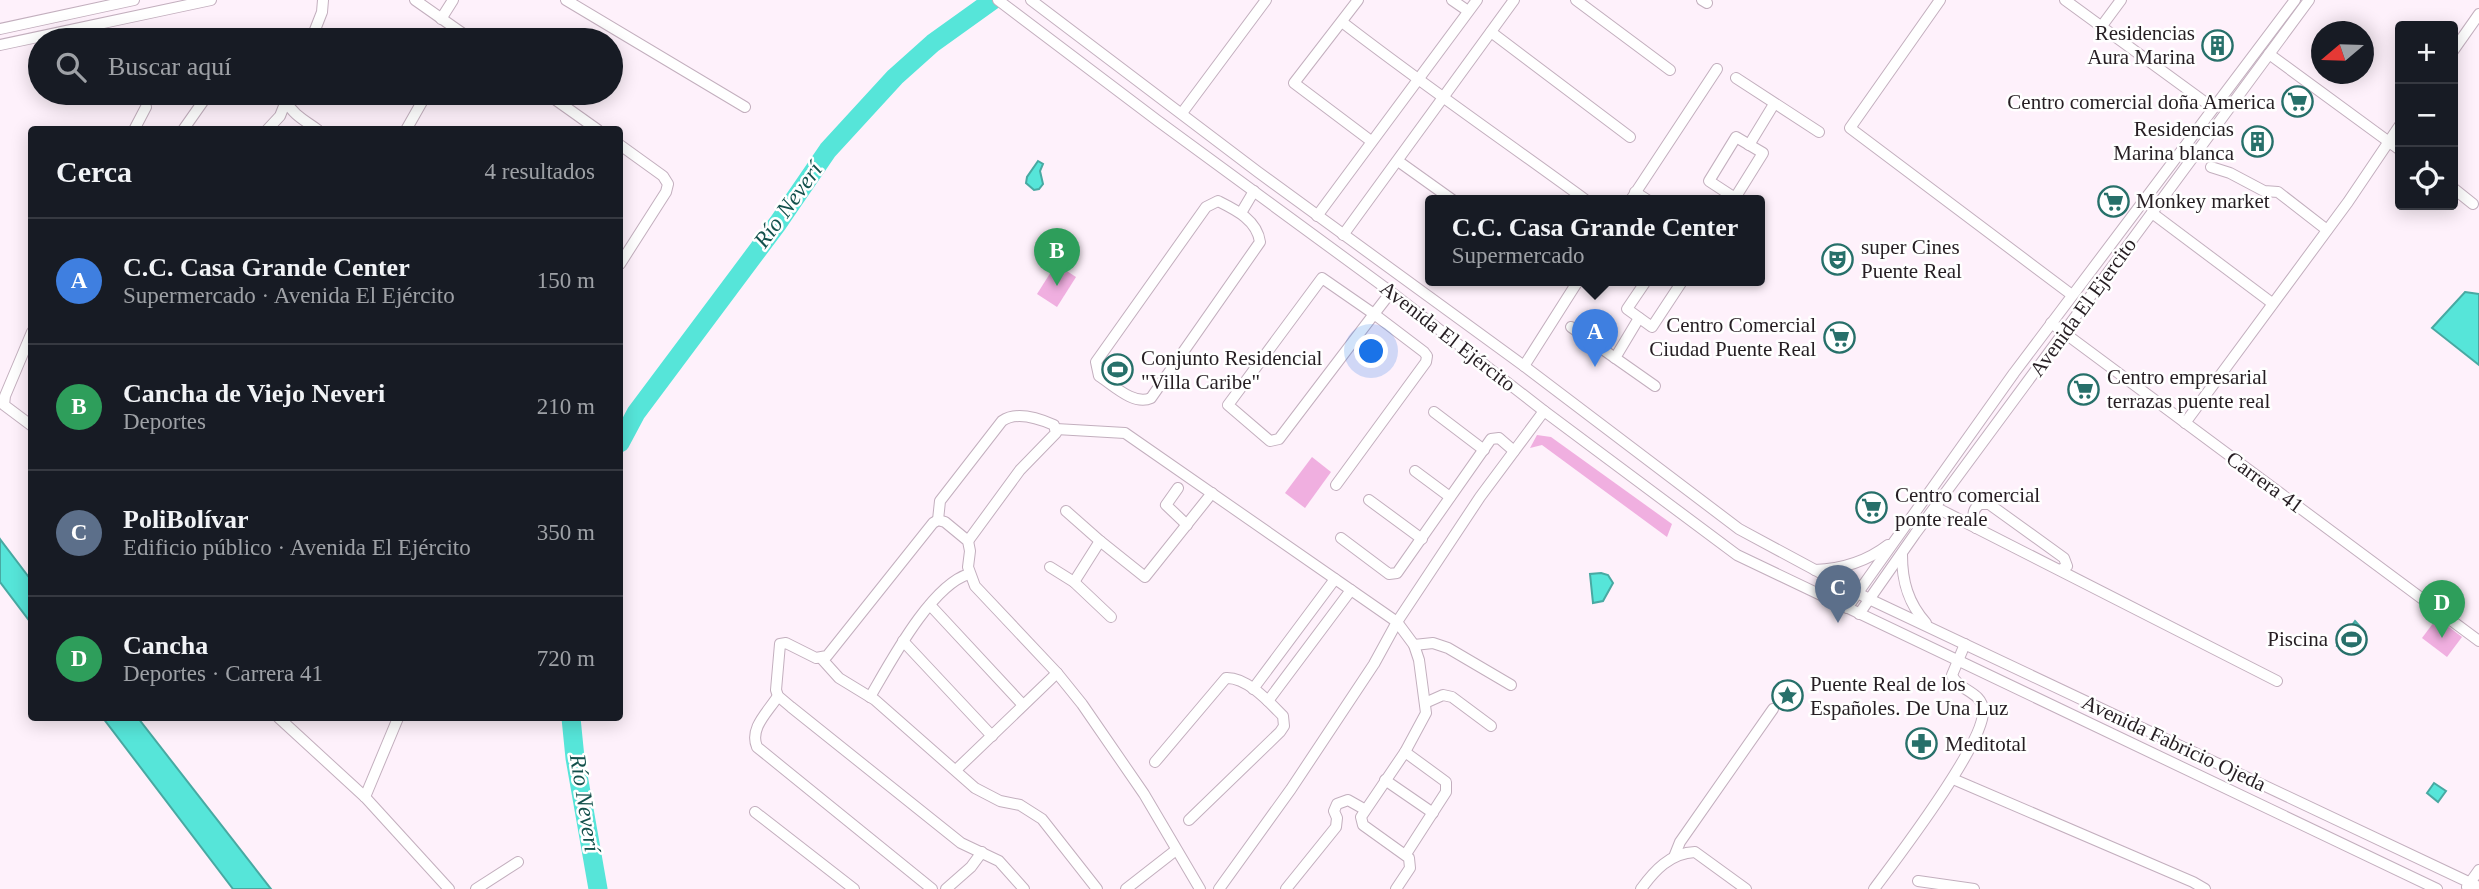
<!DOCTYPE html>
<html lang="es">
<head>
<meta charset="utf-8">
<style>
	:root { --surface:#171b24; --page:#242831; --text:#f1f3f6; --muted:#9ea1a6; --line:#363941; --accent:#b45309 }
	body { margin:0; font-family:"Times New Roman",serif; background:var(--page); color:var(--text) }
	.controls { position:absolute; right:21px; top:21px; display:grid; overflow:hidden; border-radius:7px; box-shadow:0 4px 18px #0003 }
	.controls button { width:63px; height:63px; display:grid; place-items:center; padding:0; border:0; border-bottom:2px solid var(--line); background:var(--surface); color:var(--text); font:35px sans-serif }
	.compass { position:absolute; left:2311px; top:21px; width:63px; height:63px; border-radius:50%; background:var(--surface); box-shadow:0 4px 18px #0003; rotate:251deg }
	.you { position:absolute; left:1372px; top:352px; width:24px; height:24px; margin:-18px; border:5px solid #fff; border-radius:50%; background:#1a73e8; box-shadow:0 0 0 10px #1a73e833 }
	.badge { display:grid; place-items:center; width:46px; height:46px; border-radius:50%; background:var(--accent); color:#fff; font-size:23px; font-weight:700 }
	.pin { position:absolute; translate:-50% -58px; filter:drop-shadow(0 2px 4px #0008) }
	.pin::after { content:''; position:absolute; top:37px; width:24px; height:21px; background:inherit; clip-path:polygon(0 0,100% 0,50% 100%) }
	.popup { position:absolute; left:1425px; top:195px; width:340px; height:91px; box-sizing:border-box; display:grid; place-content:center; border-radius:7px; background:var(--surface); filter:drop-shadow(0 2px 5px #0005); font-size:23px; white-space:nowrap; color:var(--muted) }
	.popup b { font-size:26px; color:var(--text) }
	.popup::after { content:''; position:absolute; left:50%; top:100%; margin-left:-14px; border:14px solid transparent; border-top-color:var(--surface) }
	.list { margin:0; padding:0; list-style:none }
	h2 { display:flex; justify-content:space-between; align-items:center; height:91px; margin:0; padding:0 28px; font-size:30px }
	h2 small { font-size:23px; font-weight:400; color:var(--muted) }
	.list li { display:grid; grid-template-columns:46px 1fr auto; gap:21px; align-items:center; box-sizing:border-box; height:126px; padding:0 28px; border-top:2px solid var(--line) }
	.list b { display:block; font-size:26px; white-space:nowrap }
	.list p { margin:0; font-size:23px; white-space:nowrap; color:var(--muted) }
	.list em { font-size:23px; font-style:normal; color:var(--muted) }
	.icon { flex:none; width:38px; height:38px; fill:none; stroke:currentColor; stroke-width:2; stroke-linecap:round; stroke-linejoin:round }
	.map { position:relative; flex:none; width:2479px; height:889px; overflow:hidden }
	.search { position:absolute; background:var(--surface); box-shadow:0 4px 18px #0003; left:28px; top:28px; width:595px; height:77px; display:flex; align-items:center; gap:18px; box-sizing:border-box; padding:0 24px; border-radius:38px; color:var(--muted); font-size:26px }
	.panel { position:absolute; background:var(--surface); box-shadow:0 4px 18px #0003; left:28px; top:126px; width:595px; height:595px; border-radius:7px }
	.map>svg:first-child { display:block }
</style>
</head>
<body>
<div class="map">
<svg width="2479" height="889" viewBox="0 0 2479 889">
	<rect width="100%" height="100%" fill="#fef1fb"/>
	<g fill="#f0afe0">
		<path d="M1056,264L1076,277L1057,307L1037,294Z"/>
		<path d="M1537,435L1551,437L1672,524L1667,537L1542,445L1530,448Z"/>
		<path d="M1312,457L1331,472L1305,508L1285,493Z"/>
		<path d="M2437,618L2462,637L2447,657L2422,638Z"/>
	</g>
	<g fill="#56e5d9" stroke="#48a9a2" stroke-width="2">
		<path d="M1038,161L1043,164L1040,171L1043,184L1039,189L1034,190L1026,183L1027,177Z"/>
		<path d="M2465,292L2479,294V365L2432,328Z"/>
		<path d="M0,539L31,580V623L0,582Z"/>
		<path d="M1601,573L1608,575L1613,583L1603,601L1593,603L1590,574Z"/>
		<path d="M2355,621L2365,632L2350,653L2337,646Z"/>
		<path d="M103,718H138L271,889H233Z"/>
		<path d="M2434,783L2446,791L2438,802L2427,793Z"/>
	</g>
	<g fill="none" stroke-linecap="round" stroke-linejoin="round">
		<g stroke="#56e5d9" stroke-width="19">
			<path d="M620,443L636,413L778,223L828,150L895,77L933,43L993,0"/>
			<path d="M571,718L575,758L598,889"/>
		</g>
		<defs>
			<g id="minor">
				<path d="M415,0L472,40"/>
				<path d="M566,0L745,107"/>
				<path d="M998,0L1158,121L1391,292L1544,411L1737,555L2437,889"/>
				<path d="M1031,0L1258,172L1524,366L1739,529L1869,599L2479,887"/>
				<path d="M1358,0L1294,83L1371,141"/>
				<path d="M1452,0L1468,11"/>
				<path d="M1576,0L1670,70"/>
				<path d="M1702,0L1707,3"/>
				<path d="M1940,0L1850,128L2072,295"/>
				<path d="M2065,0L2213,108"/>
				<path d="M441,19L453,0"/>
				<path d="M1342,22C1422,84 1505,141 1587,201"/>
				<path d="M2101,27L2121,0"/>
				<path d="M0,29L134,0"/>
				<path d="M1491,32L1630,137"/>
				<path d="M311,40L322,12L323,0"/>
				<path d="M0,45L211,0"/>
				<path d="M2453,51L2479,14"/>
				<path d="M2269,54L2400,150"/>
				<path d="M1736,78L1819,132"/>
				<path d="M290,93L286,101C293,115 306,121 318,130"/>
				<path d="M546,93L598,130"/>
				<path d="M1182,113L1266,0"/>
				<path d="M134,130L146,107"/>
				<path d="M183,130L209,93"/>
				<path d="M267,130L280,116L286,101L270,93"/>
				<path d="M406,130L427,93"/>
				<path d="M1736,137L1763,153L1735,198L1709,181Z"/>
				<path d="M620,145L663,176L668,184L666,192L620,264"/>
				<path d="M1749,145L1774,104"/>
				<path d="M1398,161L1454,201"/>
				<path d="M2211,167L2230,173L2264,191L2278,192L2327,230"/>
				<path d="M2453,188L2473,204"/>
				<path d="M1635,192L1649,201"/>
				<path d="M1218,201C1236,210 1257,220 1260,242L1151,398C1134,406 1113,385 1099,376L1096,362L1206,207Z"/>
				<path d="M1630,201L1717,69"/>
				<path d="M1241,213L1254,191"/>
				<path d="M2152,213L2272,303"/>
				<path d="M1317,216L1477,0"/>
				<path d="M1343,235L1514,0"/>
				<path d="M1322,278L1374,314L1279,439L1270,441L1228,405Z"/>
				<path d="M1646,281L1627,309L1652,327L1681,283L1678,281"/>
				<path d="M2051,323L2479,641"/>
				<path d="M1571,327L1655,386"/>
				<path d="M32,332L5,396L4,405L32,426"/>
				<path d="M1615,358L1639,318"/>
				<path d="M1524,366L1578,281"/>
				<path d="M1434,412L1484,450"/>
				<path d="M2185,423L2348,202L2400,125"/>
				<path d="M1056,429L1125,433L1397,622L1414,645L1419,660L1426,713L1405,752L1361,817L1363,825L1409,858L1410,868L1396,889"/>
				<path d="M1415,471L1450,497"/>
				<path d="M1336,485L1426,362L1427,356L1424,352L1374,314L1391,292"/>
				<path d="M1178,488L1166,505L1187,525"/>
				<path d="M1369,500L1422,539"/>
				<path d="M1935,507L2277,681"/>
				<path d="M1066,511L1100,541"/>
				<path d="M938,520L940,501L1002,421C1016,411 1038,418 1054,425L1056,433L1020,470L968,541"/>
				<path d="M1976,528C1974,518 1970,511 1980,504H1989L2064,558L2067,566L2060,570"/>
				<path d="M1341,538L1389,574L1397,573L1491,439L1499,438L1514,451"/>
				<path d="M1902,555C1902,581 1908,603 1926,623"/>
				<path d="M1050,567L1074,582L1111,617"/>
				<path d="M1815,570C1842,569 1866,562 1888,545"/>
				<path d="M1074,582L1100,541L1145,577L1212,493"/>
				<path d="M930,605L1023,705"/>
				<path d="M1847,608L2014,373L2295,0"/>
				<path d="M1859,614L1915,534L2309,0"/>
				<path d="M903,641L992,736"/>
				<path d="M1414,645L1433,643L1448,648L1511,685"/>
				<path d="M821,658L839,678L875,700L975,788L1000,801L1020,805L1042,819L1097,889"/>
				<path d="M1253,689L1335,579"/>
				<path d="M778,696C768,712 749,728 757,747L932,889"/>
				<path d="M870,697C890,663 931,585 969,574"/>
				<path d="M1268,701L1351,590"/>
				<path d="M1425,703L1443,695L1452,697L1491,726"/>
				<path d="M279,718L365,797L449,889"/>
				<path d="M1405,752L1446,782V792L1406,854"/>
				<path d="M1155,762L1226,678C1247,677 1269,702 1283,716L1284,726L1280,732L1189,820"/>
				<path d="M956,770L1057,673"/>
				<path d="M1953,779L2193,882L2205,889"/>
				<path d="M1385,780L1433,813"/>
				<path d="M365,797L398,718"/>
				<path d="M755,812L854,889"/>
				<path d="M1674,857L1680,842L1773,709"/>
				<path d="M1918,881L1974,889"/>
				<path d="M2467,887L2479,870"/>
				<path d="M476,889L518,862"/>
				<path d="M946,889L971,867L982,852"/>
				<path d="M1024,889L999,861L961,843L791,707L778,696L776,690L780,644L786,643L816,658L827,656L933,523L938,520L945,522L968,541L970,551L968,567L975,586L1057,673L1082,704L1144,794L1200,889"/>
				<path d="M1126,889L1176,850"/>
				<path d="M1219,889L1291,789L1374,664L1397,622L1480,497L1544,411"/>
				<path d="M1286,889L1336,827L1337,818L1334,811L1337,804L1348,800L1364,809"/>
				<path d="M1641,889C1654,871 1670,853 1695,852L1746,889"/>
				<path d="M1874,889C1897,858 1986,742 1983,710C1982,691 1958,691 1952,675L1965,644"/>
			</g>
		</defs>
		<use href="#minor" stroke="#c3afbe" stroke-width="12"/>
		<use href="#minor" stroke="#fff" stroke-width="10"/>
	</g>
	<defs>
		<symbol id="building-ring" viewBox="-11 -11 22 22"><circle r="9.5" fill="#fff" stroke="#27706a" stroke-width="1.5"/><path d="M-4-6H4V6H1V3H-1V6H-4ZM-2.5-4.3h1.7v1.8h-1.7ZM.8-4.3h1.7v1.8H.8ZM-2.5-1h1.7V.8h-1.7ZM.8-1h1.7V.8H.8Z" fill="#27706a"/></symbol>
		<symbol id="supermarket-ring" viewBox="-11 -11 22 22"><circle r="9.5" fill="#fff" stroke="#27706a" stroke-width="1.5"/><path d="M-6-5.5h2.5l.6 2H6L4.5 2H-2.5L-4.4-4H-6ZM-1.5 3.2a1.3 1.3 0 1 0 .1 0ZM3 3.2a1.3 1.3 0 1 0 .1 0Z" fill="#27706a"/></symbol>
		<symbol id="theatre-ring" viewBox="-11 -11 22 22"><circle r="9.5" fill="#fff" stroke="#27706a" stroke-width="1.5"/><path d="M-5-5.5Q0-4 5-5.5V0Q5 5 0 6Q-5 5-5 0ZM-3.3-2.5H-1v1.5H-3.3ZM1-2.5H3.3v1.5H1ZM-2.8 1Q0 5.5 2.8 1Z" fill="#27706a"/></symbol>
		<symbol id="stadium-ring" viewBox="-11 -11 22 22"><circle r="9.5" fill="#fff" stroke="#27706a" stroke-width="1.5"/><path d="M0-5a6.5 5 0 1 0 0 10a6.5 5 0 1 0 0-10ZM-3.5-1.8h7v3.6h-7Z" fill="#27706a"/></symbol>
		<symbol id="sight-ring" viewBox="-11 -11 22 22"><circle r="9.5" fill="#fff" stroke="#27706a" stroke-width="1.5"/><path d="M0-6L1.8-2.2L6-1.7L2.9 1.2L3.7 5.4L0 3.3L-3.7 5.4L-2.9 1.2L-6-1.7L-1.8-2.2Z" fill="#27706a"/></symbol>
		<symbol id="pharmacy-ring" viewBox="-11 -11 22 22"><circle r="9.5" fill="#fff" stroke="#27706a" stroke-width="1.5"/><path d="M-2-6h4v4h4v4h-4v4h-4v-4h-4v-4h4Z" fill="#27706a"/></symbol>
	</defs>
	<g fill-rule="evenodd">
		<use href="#building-ring" x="2200" y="28" width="35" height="35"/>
		<use href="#supermarket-ring" x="2280" y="84" width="35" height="35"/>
		<use href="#building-ring" x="2240" y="124" width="35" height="35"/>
		<use href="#supermarket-ring" x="2096" y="184" width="35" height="35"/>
		<use href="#theatre-ring" x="1820" y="242" width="35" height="35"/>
		<use href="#supermarket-ring" x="1822" y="320" width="35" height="35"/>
		<use href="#stadium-ring" x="1100" y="352" width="35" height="35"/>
		<use href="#supermarket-ring" x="2066" y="372" width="35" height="35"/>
		<use href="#supermarket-ring" x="1854" y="490" width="35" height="35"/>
		<use href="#stadium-ring" x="2334" y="622" width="35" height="35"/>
		<use href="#sight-ring" x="1770" y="678" width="35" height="35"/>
		<use href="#pharmacy-ring" x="1904" y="726" width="35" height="35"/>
	</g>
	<g text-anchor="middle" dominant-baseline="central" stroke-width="5" stroke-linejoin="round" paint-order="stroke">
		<g font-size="21" fill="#261e23" stroke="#fff" text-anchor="start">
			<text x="2195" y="33" text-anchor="end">Residencias<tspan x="2195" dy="24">Aura Marina</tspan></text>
			<text x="2275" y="102" text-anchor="end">Centro comercial doña America</text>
			<text x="2234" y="129" text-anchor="end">Residencias<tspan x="2234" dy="24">Marina blanca</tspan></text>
			<text x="2136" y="201">Monkey market</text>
			<text x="1861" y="247">super Cines<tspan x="1861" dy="24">Puente Real</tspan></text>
			<text x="1816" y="325" text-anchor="end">Centro Comercial<tspan x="1816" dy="24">Ciudad Puente Real</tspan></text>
			<text x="1141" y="358">Conjunto Residencial<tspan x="1141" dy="24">"Villa Caribe"</tspan></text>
			<text x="2107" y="377">Centro empresarial<tspan x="2107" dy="24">terrazas puente real</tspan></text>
			<text x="1895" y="495">Centro comercial<tspan x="1895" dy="24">ponte reale</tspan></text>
			<text x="2328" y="639" text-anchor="end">Piscina</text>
			<text x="1810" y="684">Puente Real de los<tspan x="1810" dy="24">Españoles. De Una Luz</tspan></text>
			<text x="1945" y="744">Meditotal</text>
		</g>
		<g font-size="21" fill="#261e23" stroke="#fff">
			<text transform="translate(2083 307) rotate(-54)">Avenida El Ejercito</text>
			<text transform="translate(1448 336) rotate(38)">Avenida El Ejército</text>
			<text transform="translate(2265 482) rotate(36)">Carrera 41</text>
			<text transform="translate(2174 743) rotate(25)">Avenida Fabricio Ojeda</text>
		</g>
		<g font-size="23" font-style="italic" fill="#13514c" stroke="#fff">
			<text transform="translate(788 205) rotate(-54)">Río Neverí</text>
			<text transform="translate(585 803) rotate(81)">Río Neverí</text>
		</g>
	</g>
</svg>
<div class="controls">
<button>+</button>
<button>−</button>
<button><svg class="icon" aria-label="locate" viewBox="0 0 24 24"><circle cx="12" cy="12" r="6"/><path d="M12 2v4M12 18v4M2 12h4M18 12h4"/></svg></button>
</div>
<svg class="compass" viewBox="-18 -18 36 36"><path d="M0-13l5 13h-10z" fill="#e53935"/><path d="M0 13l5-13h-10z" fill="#9ea1a6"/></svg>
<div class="you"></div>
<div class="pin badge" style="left:1595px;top:367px;background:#3f7fe0">A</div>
<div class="popup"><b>C.C. Casa Grande Center</b>Supermercado</div>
<div class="pin badge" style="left:1057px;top:286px;background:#2e9e5b">B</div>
<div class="pin badge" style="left:1838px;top:623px;background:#5c6f8a">C</div>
<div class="pin badge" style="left:2442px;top:638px;background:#2e9e5b">D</div>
<div class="search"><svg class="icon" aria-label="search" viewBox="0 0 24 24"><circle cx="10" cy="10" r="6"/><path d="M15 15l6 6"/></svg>Buscar aquí</div>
<section class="panel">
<h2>Cerca<small>4 resultados</small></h2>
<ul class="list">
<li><span class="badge" style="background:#3f7fe0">A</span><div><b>C.C. Casa Grande Center</b><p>Supermercado · Avenida El Ejército</p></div><em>150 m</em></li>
<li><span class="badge" style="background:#2e9e5b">B</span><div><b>Cancha de Viejo Neveri</b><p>Deportes</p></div><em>210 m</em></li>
<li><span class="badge" style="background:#5c6f8a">C</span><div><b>PoliBolívar</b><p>Edificio público · Avenida El Ejército</p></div><em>350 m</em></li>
<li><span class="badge" style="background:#2e9e5b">D</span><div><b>Cancha</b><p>Deportes · Carrera 41</p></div><em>720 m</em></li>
</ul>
</section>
</div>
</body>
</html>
